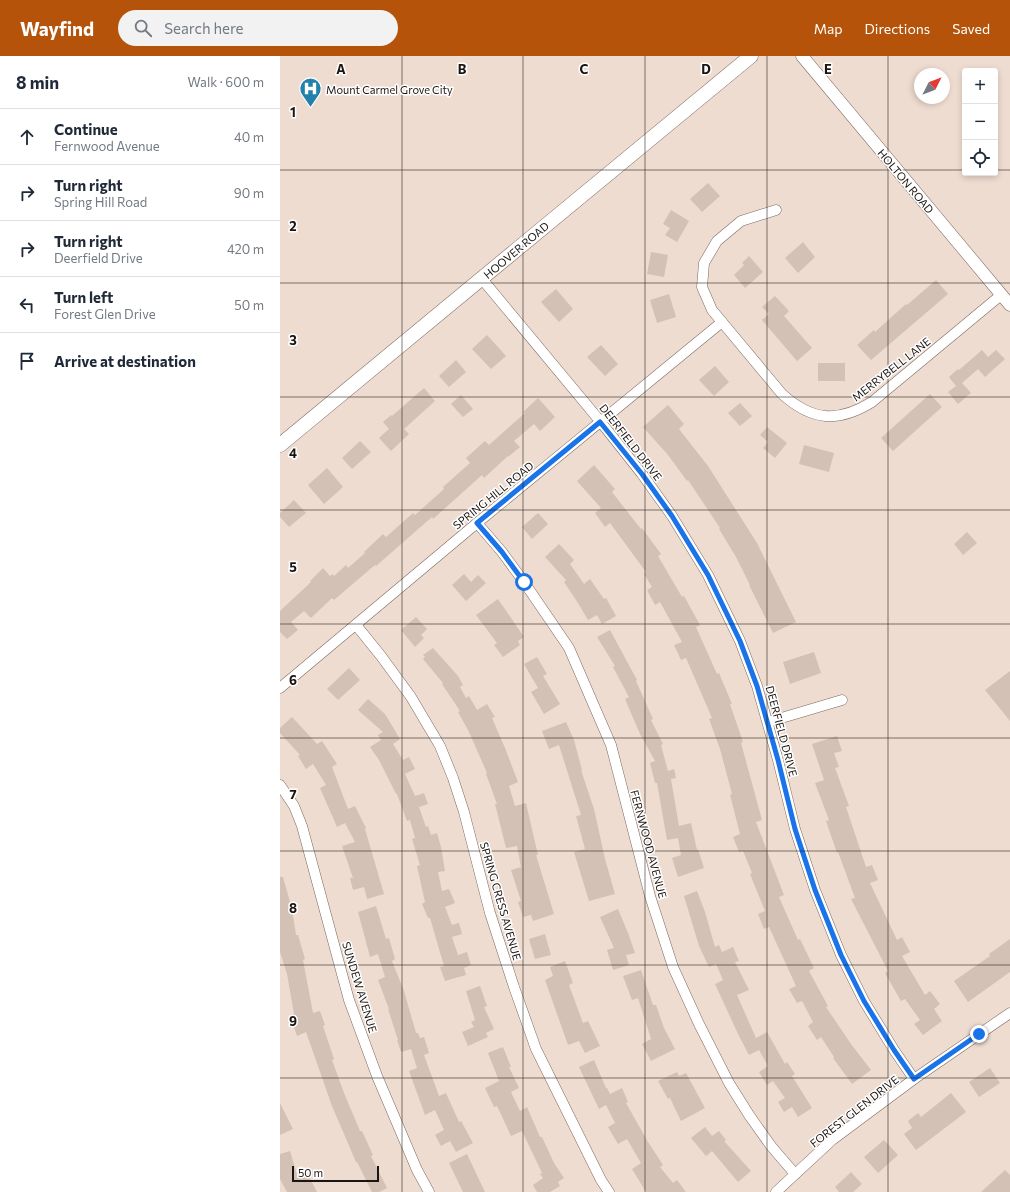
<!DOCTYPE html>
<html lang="en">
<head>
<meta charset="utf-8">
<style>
	:root { --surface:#fff; --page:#f2f2f3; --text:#1f2937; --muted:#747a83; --line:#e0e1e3; --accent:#b45309 }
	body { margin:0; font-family:Commissioner,sans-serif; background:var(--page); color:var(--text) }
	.controls { position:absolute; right:12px; top:12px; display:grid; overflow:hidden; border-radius:4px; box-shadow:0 2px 6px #0003 }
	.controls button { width:36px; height:36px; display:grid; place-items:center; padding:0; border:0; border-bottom:1px solid var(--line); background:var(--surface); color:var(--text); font:20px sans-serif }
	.compass { position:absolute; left:634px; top:12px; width:36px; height:36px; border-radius:50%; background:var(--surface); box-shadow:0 2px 6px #0003; rotate:48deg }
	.scale { position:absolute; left:12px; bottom:10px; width:87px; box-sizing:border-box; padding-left:4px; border:2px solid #1b1511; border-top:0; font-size:11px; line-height:14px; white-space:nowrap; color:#1b1511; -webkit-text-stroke:3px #fff; paint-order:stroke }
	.stop { position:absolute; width:12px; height:12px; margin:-9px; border:3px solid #1a73e8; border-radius:50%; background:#fff }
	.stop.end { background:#1a73e8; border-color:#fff; box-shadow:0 1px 4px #0008 }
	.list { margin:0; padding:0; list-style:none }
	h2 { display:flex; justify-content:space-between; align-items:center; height:52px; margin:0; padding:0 16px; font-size:17px }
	h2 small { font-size:13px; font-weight:400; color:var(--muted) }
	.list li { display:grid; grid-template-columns:26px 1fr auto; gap:12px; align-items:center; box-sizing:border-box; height:56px; padding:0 16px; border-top:1px solid var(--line) }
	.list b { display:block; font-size:15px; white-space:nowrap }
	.list p { margin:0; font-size:13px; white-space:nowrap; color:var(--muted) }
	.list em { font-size:13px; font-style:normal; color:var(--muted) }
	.icon { flex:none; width:22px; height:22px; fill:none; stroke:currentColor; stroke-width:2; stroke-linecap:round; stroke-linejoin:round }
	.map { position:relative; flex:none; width:730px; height:1136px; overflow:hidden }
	header { display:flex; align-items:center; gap:24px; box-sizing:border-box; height:56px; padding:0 20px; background:var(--accent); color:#fff }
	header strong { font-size:19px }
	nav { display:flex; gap:22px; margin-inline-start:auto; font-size:14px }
	.search { width:280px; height:36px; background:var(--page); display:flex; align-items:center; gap:10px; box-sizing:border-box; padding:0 14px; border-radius:22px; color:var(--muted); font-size:15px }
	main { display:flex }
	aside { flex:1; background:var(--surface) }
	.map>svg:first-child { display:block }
</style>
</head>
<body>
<header>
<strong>Wayfind</strong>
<div class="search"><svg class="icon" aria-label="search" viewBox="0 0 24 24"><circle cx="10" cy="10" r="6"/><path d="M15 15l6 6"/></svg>Search here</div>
<nav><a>Map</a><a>Directions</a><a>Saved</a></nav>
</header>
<main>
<aside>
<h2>8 min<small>Walk · 600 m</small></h2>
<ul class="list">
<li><svg class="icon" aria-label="ahead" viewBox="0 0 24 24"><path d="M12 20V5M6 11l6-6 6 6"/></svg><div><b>Continue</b><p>Fernwood Avenue</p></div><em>40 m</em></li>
<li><svg class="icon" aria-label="right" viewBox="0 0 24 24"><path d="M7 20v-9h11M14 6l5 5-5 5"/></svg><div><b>Turn right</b><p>Spring Hill Road</p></div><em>90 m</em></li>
<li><svg class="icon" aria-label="right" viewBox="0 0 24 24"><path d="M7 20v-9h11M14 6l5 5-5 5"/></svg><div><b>Turn right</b><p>Deerfield Drive</p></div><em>420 m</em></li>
<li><svg class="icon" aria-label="left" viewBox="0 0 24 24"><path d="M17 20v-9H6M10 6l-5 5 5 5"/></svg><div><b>Turn left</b><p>Forest Glen Drive</p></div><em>50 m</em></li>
<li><svg class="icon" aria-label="arrive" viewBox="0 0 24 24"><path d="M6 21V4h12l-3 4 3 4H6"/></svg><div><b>Arrive at destination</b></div></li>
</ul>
</aside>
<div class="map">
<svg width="730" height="1136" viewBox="0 0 730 1136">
	<rect width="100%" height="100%" fill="#efdcd1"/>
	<g fill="#d3c1b5">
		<path d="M428,127L440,140L422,156L410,143Z"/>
		<path d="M391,154L409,165L397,186L385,179L390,172L383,168Z"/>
		<path d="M523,186L535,201L518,217L505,202Z"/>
		<path d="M371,196L388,199L384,221L367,218Z"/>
		<path d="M469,200L483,216L465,232L454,219L464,209L462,207Z"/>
		<path d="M656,224L668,238L591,304L577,289L594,274L595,276L626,248L627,249Z"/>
		<path d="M276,233L293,253L279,266L261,246Z"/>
		<path d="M389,238L396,261L377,267L370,244Z"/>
		<path d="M495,240L509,255L504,260L532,292L517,305L482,264L489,258L482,251Z"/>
		<path d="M207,279L226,300L211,313L192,293Z"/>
		<path d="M321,289L338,308L325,320L307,301Z"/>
		<path d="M702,294L708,301L716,294L725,303L705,321L698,313L682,327L691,337L678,348L668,336L676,330L669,321L678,313L679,314Z"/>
		<path d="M176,304L186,316L169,331L159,320Z"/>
		<rect x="538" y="307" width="27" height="18"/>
		<path d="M435,310L449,326L434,340L419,324Z"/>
		<path d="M144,332L155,345L124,373L129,378L111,395L99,382L109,373L103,366L111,359L112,360Z"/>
		<path d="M650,338L662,351L613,395L601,382Z"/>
		<path d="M181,339L193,353L183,361L171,348Z"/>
		<path d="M258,342L275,361L260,375L254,368L234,385L240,391L228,401V400L204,422L202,419L153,463L152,461L96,510L95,509L54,544L52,542L31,562L24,555L11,566L18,574L7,583L0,576V555L31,526L30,525L43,512L50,520L53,518L54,520L66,509L68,512L85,497L84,496L103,478L106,481L133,457L135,459L164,433L163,431L190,407L186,402L205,385L209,389L245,357L243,356Z"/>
		<path d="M460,347L472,360L460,370L448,357Z"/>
		<path d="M388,349L404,368L399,373L428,410L477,487L516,566L493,577L469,529H470L456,501L439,473L440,472L408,424L407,425L388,399L363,371Z"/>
		<path d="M487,371L507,387L495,402L483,392L488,386L480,379Z"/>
		<path d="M80,385L91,396L72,413L62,402Z"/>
		<path d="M524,389L554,397L549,416L519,408Z"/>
		<path d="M314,409L335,433L332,436L361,473L362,472L381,498L378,500L402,541L404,540L420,569L416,571L437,618L439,617L452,648H450L463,686L461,687L482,764L476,766L504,839L499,841L518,884L520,883L534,912L529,915L548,950L546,951L571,988L591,1014L572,1028L553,1002L554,1001L541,981L537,984L528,970L533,966L522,945L517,947L509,933L516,930L489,871L484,873L478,858L485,855L470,818L472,817L463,795L459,796L453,781L460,778L450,739L452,738L440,693L429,663L432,662L406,602L401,604L394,589L402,586L380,546L375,549L367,534L372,531L364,518L366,516L330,467L325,471L315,457L321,452L297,425Z"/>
		<path d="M47,412L63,431L44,448L28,429Z"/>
		<path d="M14,444L26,457L9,471L0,461V457Z"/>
		<path d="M258,457L268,468L252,483L242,471Z"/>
		<path d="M687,476L697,487L683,499L674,488Z"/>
		<path d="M279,488L294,504L290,508L304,528L310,523L324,543L326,542L336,560L322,568L317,559L308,564L298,547L284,526L286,524L265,501Z"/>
		<path d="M184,518L191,526L198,519L206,527L186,545L172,529Z"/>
		<path d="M218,543L244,581L238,585L240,589L223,601L214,589L217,587L196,559Z"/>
		<path d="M136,561L147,573L141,579L144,582L135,591L121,574Z"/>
		<path d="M330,574L357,624L356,625L373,663L371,664L383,688L381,689L388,715L394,713L396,722L391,723L399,770L411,767L417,794L418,793L424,812L398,821L392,802L401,799L398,782L387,784L377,727H375L370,707L375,705L360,678L345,643L349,641L333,611L335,610L317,581Z"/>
		<path d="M153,592L178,620L183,629L180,631L186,642L189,640L197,654L207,648L215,661L212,662L225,692L238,726L229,730L235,750L246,747L258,799H256L274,858L253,865L251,859L243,861L238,846L241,845L231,814L241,811L237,790L226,792L215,748H217L206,718L207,717L189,676L178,656L180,655L162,628L163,627L143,603L145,601L143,599Z"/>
		<path d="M534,596L541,617L510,628L503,606Z"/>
		<path d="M257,601L267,618L263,620L280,648L264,658L251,636L258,632L244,608Z"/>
		<path d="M69,612L80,624L58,644L47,633Z"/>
		<path d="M730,615V665L705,634Z"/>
		<path d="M88,643L105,658L120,683L113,688L123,704L129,701L135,713L125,718L135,740L144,737L148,748L139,751L146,771L148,770L151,779L157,777L161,791L165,815L158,816L162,835L169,833L175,847L165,851L172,869L179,867L182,878L172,881L178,899L187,896L191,909L184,912L186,919L165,925L160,911L164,910L150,862H148L142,848L145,846L137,810L140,809L132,783L135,782L130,764L127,765L117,738H116L99,704L90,691L101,684L98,679L103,676L78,654Z"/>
		<path d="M12,661L37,688L42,685L57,708L52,711L68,753L75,750L86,772L85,773L104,838L87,843L84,831L73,834L70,822H73L62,790L75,786L65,767L57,771L40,732L46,729L33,708L26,713L18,700L20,699L0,677V672Z"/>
		<path d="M286,666L294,684L302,714H301L314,753L325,803L335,838L309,845L294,796L305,793L296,760L301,759L279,689L269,693L262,675Z"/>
		<path d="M557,680L562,695L554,697L559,711L555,712L569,750L566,751L586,811L592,809L598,824L590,827L617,884L622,881L630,896L622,900L645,939L650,935L660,948L654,953L662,965L643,979L634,968L640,964L625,943L621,945L605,917L608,915L571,843L575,842L558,796L557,797L546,765L549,764L535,727L544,724L532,688Z"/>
		<path d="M0,821H3L10,846H11L16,879H18L25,903L23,904L33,957L40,955L45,969L43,970L54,1003L52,1004L64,1037L80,1075H82L93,1099L91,1100L107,1132L99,1136H92L77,1106H76L52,1050L26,976L17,980L10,959L14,958L7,918L0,896Z"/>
		<path d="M417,835L425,856L435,891L439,889L442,896L453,891L459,905L455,906L469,934L457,939L476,982L487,976L505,1008L507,1006L515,1018L512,1020L532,1052L518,1061L512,1051L504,1056L498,1046L505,1042L493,1025L487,1029L479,1016L488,1010L479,994L469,999L459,980L435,928L443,924L436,908L429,911L419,890L404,840Z"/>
		<path d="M96,850L106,883L109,882L115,903L112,905L124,935L136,977H138L140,982L144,981L149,997L144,999L159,1040L166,1037L179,1066L181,1065L193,1087L176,1096L170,1085L161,1090L155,1079L164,1074L155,1054L145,1059L129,1015L137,1012L131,993L121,996L117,984H118L108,953H109L98,924L105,921L98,898L90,901L78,856Z"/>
		<path d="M338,853L348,877L355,897L346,899L349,909L333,914L327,894L334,892L320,861Z"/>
		<path d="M265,878L271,899L255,903L249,883Z"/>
		<path d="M730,883V916L688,946L674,925L710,900L709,898Z"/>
		<path d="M285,905L293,927L289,929L303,967L308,965L320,990L305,997L299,985L288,989L265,924L273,920L270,911Z"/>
		<path d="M361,914L373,949H376L384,972L395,993L371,1005L362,988L371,983L358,942L352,944L343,920Z"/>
		<path d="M200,930L207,950L204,951L214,973L206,977L208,981L188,990L182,976L194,971L191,966L195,964L186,935Z"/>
		<path d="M223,991L231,1011H229L239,1032L231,1036L240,1055L247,1051L260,1081H262L274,1107L284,1122L278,1126L280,1130L270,1136H257L253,1129L263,1122L260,1118L262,1117L242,1075L231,1080L217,1050L214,1051L205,1032L219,1025L208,997Z"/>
		<path d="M314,1004L326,1032H327L330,1038L342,1032L348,1046L346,1047L368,1086L383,1109L380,1111L393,1127L397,1124L406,1136H366L363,1131L352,1113L361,1107L347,1083L338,1088L328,1071L335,1067L326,1049L319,1053L299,1011Z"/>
		<path d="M710,1012L720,1027L699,1041L689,1026Z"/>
		<path d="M397,1016L399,1020L406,1017L425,1052L401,1065L390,1042L388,1043L378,1025Z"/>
		<path d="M671,1037L686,1056L636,1094L624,1078L632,1072L628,1065L638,1057L641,1061Z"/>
		<path d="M0,1047L13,1073L0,1079Z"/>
		<path d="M425,1071L432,1080L439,1075L446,1084L444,1085L471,1115L458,1126L432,1095L426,1100L411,1082Z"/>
		<path d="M604,1084L618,1099L598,1117L584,1101Z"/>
		<path d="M10,1095L18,1122L27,1117L37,1136H7L0,1123V1098Z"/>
		<path d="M187,1098L205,1136H183L169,1107Z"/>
		<path d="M725,1114L730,1119V1136H701Z"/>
		<path d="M571,1116L582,1128L573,1136H559L555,1131Z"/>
	</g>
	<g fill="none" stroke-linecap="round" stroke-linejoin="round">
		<defs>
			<g id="minor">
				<path d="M496,154L461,165L437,185L424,207L422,231L432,254L502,338C532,365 558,367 592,346L721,239"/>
				<path d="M202,223L320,365L362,418L392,460L428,519L460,585L477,630L498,704L515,773L535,834L561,899L584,945L614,994L634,1023"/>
				<path d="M197,467L222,496L244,526L289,592L331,689L370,840L393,911L419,968L449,1027L469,1059L491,1090L515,1118"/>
				<path d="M76,569L101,600L131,641L160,690L173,722L184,756L210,857L234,931L256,993L321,1124L329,1136"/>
				<path d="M0,632L197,467L442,266"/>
				<path d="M488,666L562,644"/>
				<path d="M0,729L14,750L22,770L69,944L97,1020L137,1114L149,1136"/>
				<path d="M496,1136L552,1084L634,1023L730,957"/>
			</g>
			<path id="tertiary" d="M522,0L730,249"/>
			<path id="secondary" d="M0,389L471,0"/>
		</defs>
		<use href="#minor" stroke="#7b6a60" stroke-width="11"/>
		<use href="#tertiary" stroke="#7b6a60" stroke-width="13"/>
		<use href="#secondary" stroke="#7b6a60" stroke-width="15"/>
		<use href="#minor" stroke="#fff" stroke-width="10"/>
		<use href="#tertiary" stroke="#fff" stroke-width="12"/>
		<use href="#secondary" stroke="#fff" stroke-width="14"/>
	</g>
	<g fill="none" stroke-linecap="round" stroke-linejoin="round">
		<path stroke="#1a73e8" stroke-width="5" d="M244,526L222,496L197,467L320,366L362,418L392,460L428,519L460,585L477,630L498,704L515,773L535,834L561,899L584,945L614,994L634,1023L699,978"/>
	</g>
	<path fill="none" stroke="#1b1511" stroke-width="1" stroke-opacity="0.55" d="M122,0V1136M243,0V1136M365,0V1136M487,0V1136M608,0V1136M0,114H685M715,114H730M0,227H730M0,341H730M0,454H730M0,568H730M0,682H730M0,795H730M0,909H730M0,1022H730"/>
	<defs>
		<symbol id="hospital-pin" viewBox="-11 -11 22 30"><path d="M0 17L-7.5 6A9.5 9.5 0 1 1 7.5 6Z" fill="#2180ac" stroke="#fff"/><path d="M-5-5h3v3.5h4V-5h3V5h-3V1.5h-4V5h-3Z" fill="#fff"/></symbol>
	</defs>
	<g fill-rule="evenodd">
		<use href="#hospital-pin" x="18" y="20" width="25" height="34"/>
	</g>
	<g text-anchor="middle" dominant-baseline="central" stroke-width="3" stroke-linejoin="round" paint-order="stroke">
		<g font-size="11" fill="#1b1511" stroke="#fff" text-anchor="start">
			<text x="46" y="33">Mount Carmel Grove City</text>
		</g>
		<g font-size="11" fill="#1b1511" stroke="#fff">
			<text transform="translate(626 125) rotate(50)">HOLTON ROAD</text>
			<text transform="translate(236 194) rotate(-40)">HOOVER ROAD</text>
			<text transform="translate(611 313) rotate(-38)">MERRYBELL LANE</text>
			<text transform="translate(351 386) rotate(52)">DEERFIELD DRIVE</text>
			<text transform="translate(213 439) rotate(-39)">SPRING HILL ROAD</text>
			<text transform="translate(502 675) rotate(75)">DEERFIELD DRIVE</text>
			<text transform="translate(369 788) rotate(75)">FERNWOOD AVENUE</text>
			<text transform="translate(221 845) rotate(74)">SPRING CRESS AVENUE</text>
			<text transform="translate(80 931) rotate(73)">SUNDEW AVENUE</text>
			<text transform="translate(574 1055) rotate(-38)">FOREST GLEN DRIVE</text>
		</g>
	</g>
	<g font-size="13" text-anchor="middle" font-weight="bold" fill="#1b1511" stroke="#fff" stroke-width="3" stroke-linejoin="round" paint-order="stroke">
		<text x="61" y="18">A</text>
		<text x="182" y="18">B</text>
		<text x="304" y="18">C</text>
		<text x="426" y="18">D</text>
		<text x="548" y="18">E</text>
		<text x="13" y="61">1</text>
		<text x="13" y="175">2</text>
		<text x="13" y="289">3</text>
		<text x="13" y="402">4</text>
		<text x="13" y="516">5</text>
		<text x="13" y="629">6</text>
		<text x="13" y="743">7</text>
		<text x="13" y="857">8</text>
		<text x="13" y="970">9</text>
	</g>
</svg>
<div class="controls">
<button>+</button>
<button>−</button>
<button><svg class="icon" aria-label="locate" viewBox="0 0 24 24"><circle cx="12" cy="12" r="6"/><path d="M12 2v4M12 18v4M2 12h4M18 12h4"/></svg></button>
</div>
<svg class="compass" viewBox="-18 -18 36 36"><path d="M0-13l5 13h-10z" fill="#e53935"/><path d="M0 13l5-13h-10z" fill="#747a83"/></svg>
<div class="scale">50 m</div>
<div class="stop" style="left:244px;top:526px"></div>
<div class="stop end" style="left:699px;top:978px"></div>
</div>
</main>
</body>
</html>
